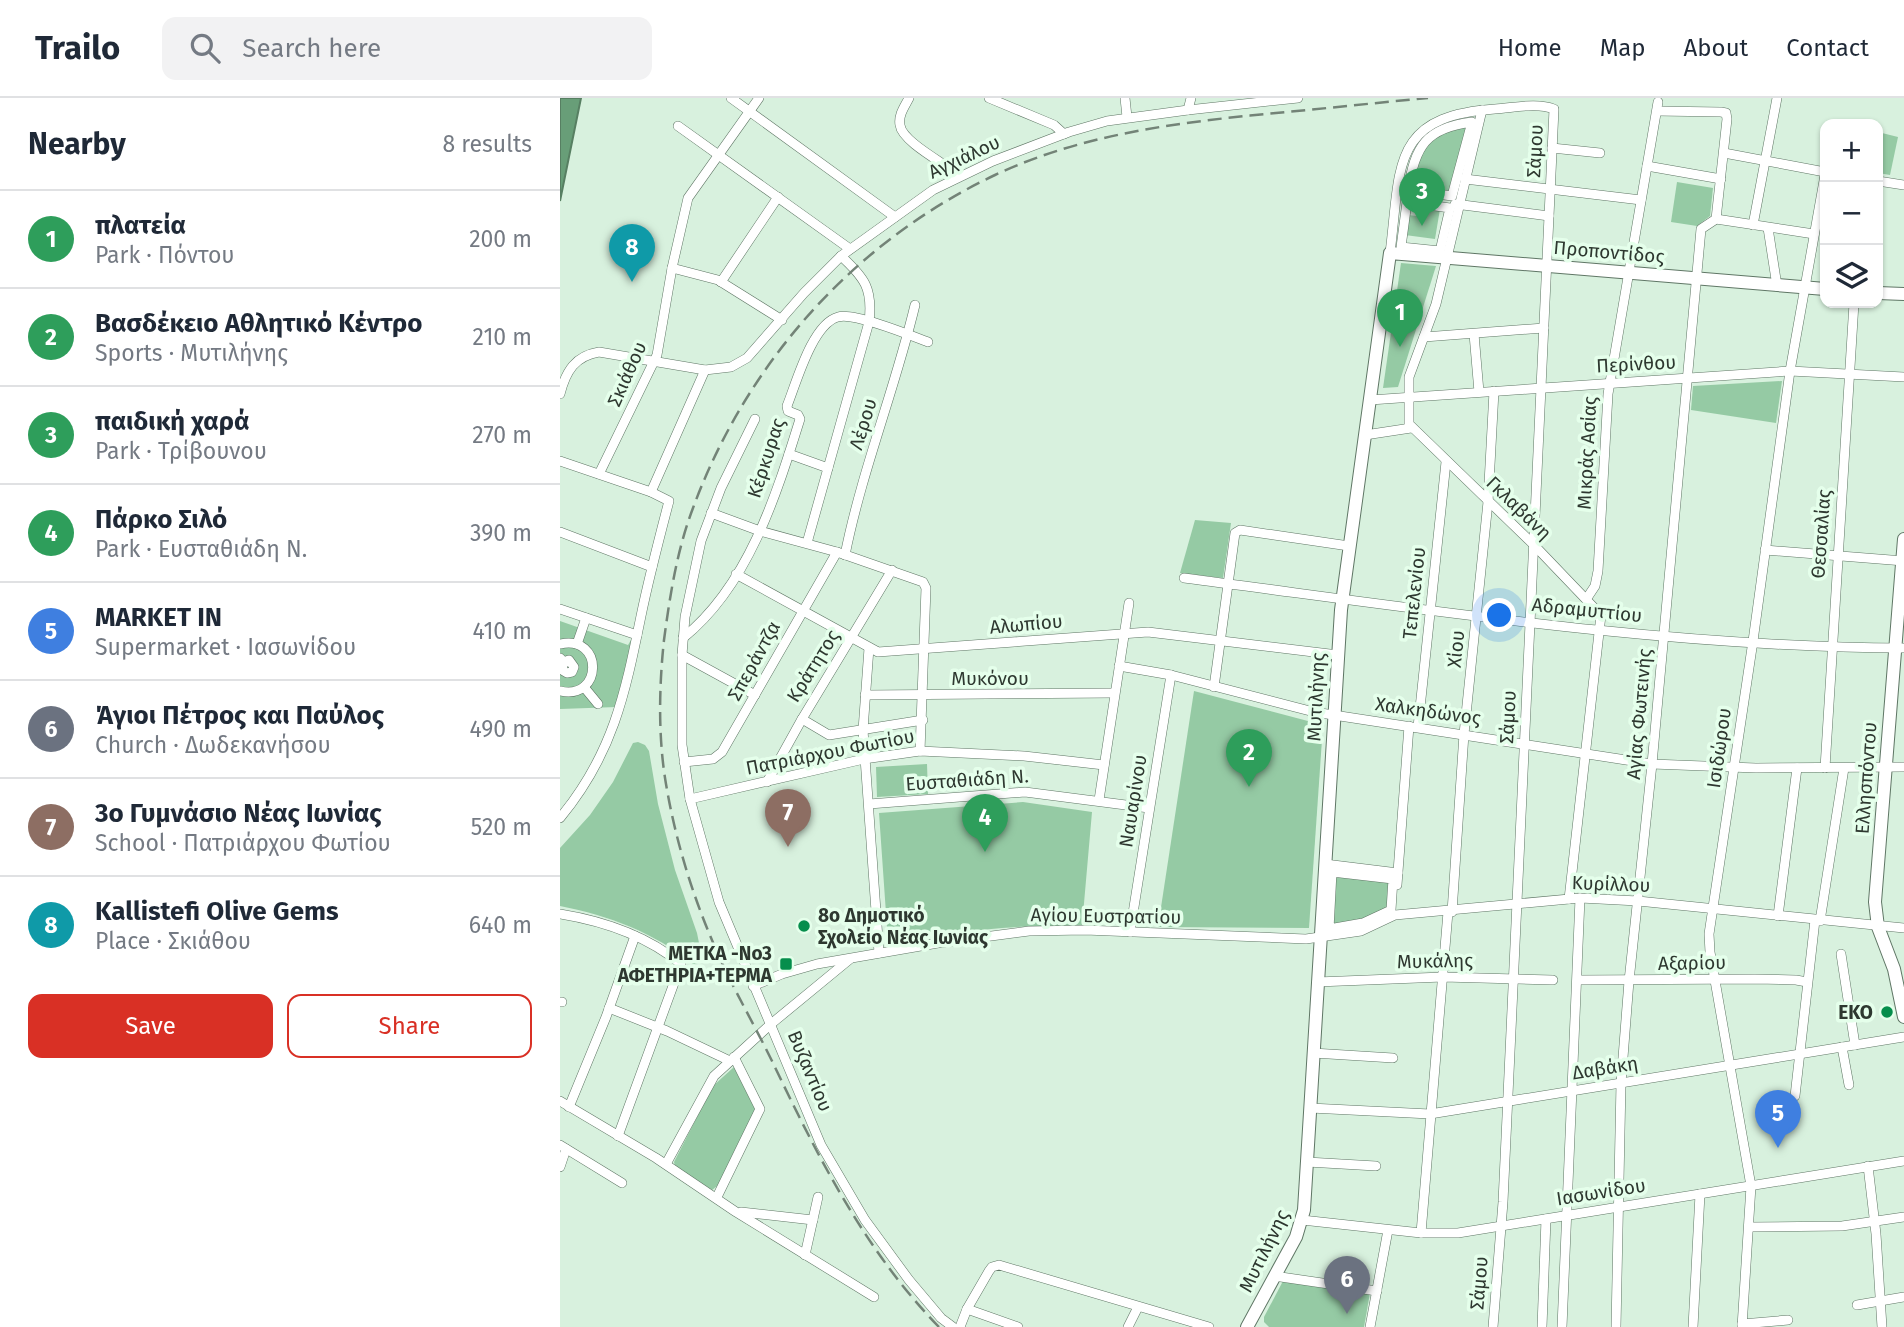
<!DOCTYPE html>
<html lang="en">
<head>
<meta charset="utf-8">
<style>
	:root { --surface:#fff; --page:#f2f2f3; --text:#1f2937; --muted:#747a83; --line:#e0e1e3; --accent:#d93025 }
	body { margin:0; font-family:"Fira Sans",sans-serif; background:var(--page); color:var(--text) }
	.controls { position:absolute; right:21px; top:21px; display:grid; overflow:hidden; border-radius:14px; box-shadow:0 2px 5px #0004 }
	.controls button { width:63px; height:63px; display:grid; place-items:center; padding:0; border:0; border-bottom:2px solid var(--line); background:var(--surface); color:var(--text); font:35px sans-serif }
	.you { position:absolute; left:940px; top:518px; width:24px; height:24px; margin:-18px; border:5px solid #fff; border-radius:50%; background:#1a73e8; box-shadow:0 0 0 10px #1a73e833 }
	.badge { display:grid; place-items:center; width:46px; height:46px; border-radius:50%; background:var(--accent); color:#fff; font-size:23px; font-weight:700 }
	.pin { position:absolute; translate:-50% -58px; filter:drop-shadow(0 2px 4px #0008) }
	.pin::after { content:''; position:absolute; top:37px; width:24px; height:21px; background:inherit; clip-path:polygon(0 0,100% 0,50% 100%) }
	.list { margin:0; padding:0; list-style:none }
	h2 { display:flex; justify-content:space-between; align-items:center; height:91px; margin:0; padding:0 28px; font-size:30px }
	h2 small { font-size:23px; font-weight:400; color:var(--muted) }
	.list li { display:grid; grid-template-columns:46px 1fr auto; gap:21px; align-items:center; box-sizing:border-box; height:98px; padding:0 28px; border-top:2px solid var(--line) }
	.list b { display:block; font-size:26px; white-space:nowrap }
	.list p { margin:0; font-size:23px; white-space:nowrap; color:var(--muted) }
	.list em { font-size:23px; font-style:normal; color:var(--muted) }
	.actions { display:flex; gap:14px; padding:21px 28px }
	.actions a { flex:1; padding:16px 0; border:2px solid var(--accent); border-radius:14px; text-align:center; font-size:24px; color:var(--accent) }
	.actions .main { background:var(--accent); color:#fff }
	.icon { flex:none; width:38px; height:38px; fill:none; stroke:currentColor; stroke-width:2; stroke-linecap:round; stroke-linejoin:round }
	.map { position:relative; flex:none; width:1344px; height:1229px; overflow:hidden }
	header { display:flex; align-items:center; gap:42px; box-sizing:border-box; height:98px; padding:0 35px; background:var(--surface); border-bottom:2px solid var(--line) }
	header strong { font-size:33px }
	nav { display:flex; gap:38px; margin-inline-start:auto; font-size:24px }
	.search { width:490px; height:63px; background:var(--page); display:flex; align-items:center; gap:18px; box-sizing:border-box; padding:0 24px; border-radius:14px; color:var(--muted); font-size:26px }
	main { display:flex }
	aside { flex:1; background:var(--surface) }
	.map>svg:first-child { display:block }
</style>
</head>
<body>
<header>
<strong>Trailo</strong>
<div class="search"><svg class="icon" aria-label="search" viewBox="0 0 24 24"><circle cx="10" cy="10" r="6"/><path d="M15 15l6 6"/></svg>Search here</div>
<nav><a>Home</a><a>Map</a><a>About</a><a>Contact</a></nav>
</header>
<main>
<aside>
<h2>Nearby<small>8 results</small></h2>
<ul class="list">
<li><span class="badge" style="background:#2e9e5b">1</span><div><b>πλατεία</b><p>Park · Πόντου</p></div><em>200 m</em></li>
<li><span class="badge" style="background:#2e9e5b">2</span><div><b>Βασδέκειο Αθλητικό Κέντρο</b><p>Sports · Μυτιλήνης</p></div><em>210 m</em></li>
<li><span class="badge" style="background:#2e9e5b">3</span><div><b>παιδική χαρά</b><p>Park · Τρίβουνου</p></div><em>270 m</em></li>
<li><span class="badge" style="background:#2e9e5b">4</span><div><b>Πάρκο Σιλό</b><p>Park · Ευσταθιάδη Ν.</p></div><em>390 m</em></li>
<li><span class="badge" style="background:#3f7fe0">5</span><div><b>MARKET IN</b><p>Supermarket · Ιασωνίδου</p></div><em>410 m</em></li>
<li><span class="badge" style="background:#6b7280">6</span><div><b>Άγιοι Πέτρος και Παύλος</b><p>Church · Δωδεκανήσου</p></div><em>490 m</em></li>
<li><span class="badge" style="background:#8d6e63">7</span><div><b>3ο Γυμνάσιο Νέας Ιωνίας</b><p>School · Πατριάρχου Φωτίου</p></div><em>520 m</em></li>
<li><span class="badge" style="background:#0f9aa8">8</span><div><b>Kallistefi Olive Gems</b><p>Place · Σκιάθου</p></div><em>640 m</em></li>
</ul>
<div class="actions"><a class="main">Save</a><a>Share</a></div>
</aside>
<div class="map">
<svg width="1344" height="1229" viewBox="0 0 1344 1229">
	<rect width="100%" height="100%" fill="#d8f1de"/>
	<g fill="#95caa4">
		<path d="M910,26L892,97L851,91L856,61L877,37Z"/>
		<path d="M1318,34L1338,39L1330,77L1318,75Z"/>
		<path d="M1117,84L1153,90L1150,118L1137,128L1111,124Z"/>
		<path d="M859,108L880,111L875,141L845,137L848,117L857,118Z"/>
		<path d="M841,165L876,168L838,289L823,290Z"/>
		<path d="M1222,283L1216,325L1131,312L1133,288Z"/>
		<path d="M635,422L671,425L663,480L620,475Z"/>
		<path d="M0,523L68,547L71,542L73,543L57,609L0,611Z"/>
		<path d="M634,593L763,627L749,830L598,829Z"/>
		<path d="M78,644L85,647L89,653L98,706L115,772L137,835L141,855L138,865L133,866C93,834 50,818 0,808V750L30,717L53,684L73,645Z"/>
		<path d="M367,666L368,696L317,699L316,669Z"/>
		<path d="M463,704L532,714L522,828C458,826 394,833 332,846L328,844L319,715Z"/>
		<path d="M773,776L831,782L829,811L810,821L771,829Z"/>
		<path d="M174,969L197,1011L161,1085L152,1092L115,1068L114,1064L153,988Z"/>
		<path d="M723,1183L810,1195L804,1229H709L704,1224V1219Z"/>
	</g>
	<path fill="#689e78" stroke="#577f62" stroke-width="2" d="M0,0H21L0,103Z"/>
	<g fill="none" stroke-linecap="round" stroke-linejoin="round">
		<defs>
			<g id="street">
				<path d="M171,0L335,119"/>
				<path d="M349,0C345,8 338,17 340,27C342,44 386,66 400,78"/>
				<path d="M429,0L494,27L504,36"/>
				<path d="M565,0L567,19"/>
				<path d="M628,12L631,0"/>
				<path d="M922,12L876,206L849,279V326L974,447L1041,517L1009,801"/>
				<path d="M912,24L892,98L848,92C855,48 866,30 912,24Z"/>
				<path d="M118,28L290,151"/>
				<path d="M992,50L1040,55"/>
				<path d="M1164,55L1265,74"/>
				<path d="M1087,68L1161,81"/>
				<path d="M905,81L1081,102"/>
				<path d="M1318,83L1344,87"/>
				<path d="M847,104L890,110L880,153L841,149Z"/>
				<path d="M895,106L989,118"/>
				<path d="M1156,121L1254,136"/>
				<path d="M1193,127L1217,0"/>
				<path d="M1208,130L1217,188"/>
				<path d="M830,155C841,69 830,18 935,11C953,10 977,4 994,11L943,1104L933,1229"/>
				<path d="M112,170L158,182L222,222"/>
				<path d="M161,184L218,99"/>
				<path d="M914,236L919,294"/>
				<path d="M864,239L984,230"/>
				<path d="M0,296C6,273 15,258 39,254L145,272L171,269L187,260L244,195L281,158L373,92L433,63L509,34L547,23L628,12L738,0"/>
				<path d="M810,302L1230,273L1344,279"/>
				<path d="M195,321L161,390L141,443L125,519L122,557V647L130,701L159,804L261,1047L305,1122L349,1182L381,1220L393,1229"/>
				<path d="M805,337L851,330"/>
				<path d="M229,356L268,370"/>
				<path d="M0,363L91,394L109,403C99,441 89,479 81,518C65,596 53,656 0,720"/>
				<path d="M39,376L97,257L112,170L128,100L199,0"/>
				<path d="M91,394L145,272"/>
				<path d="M151,415L200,433L277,454L363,484L366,490L360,653"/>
				<path d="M0,434L92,469"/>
				<path d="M247,445L309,224C313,191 305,180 281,158"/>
				<path d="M1205,452L1344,463"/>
				<path d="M285,457C302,372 335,291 355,207"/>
				<path d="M176,476L318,554L588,534L778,557"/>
				<path d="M624,480C863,511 1103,549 1344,550"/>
				<path d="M1027,500L1035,488L1038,473L1048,296L1098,4"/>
				<path d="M0,511L77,537"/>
				<path d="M123,540C188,488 216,398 240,321L238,317L228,313L227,308C236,286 252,226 278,219C293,214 350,237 368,244"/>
				<path d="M0,546C44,536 43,603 0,593"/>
				<path d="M17,546L26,520"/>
				<path d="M309,550L303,632L319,855"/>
				<path d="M122,557L195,597"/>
				<path d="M0,560L4,564L2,572L7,575L12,574L14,569L9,562L4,564"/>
				<path d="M559,568L611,577L754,614L1092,666L1196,670L1344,669"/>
				<path d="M24,589L38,606"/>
				<path d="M654,589L675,435L680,432L789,448"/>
				<path d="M305,597L554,595"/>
				<path d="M242,621L269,637L363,622"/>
				<path d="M858,629L886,364"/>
				<path d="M124,664L153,661L162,654L277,454"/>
				<path d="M1265,670L1294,205"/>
				<path d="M207,684L242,621L332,472"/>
				<path d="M130,701L304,661L360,653L464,658L544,667"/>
				<path d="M539,702L569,505"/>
				<path d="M309,706L465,694L589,710"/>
				<path d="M765,766L838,775"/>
				<path d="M772,774L833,781L831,812L803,825L769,831Z"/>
				<path d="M837,787L849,628"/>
				<path d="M892,814L904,636L928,404L934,293"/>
				<path d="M0,816C43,823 87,838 121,866L58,1038"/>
				<path d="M1218,818L1237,670"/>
				<path d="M1260,823L1284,670"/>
				<path d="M570,834L611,577"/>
				<path d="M1281,856L1295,947"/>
				<path d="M1018,882L1195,881L1236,882L1247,884"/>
				<path d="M757,884L883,879L993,882"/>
				<path d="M193,888L222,876L257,866L378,845L469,833L525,832L746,841L801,833L835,817L1020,800L1078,803L1344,830"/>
				<path d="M0,904H2"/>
				<path d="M49,910L107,933L170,963"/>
				<path d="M1282,949L1289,987"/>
				<path d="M753,955L833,960"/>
				<path d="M1235,998L1255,822"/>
				<path d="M0,1003L96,1060L176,1114L314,1199"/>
				<path d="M9,1009L46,919L75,838"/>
				<path d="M750,1010L870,1016L1344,939"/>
				<path d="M0,1047L62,1085"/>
				<path d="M747,1064L816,1068"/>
				<path d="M106,1066L154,978L211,926L290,861"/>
				<path d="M1308,1068L1316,1136L1322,1229"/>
				<path d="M0,1069L6,1051"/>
				<path d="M157,1099L200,1011L174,959"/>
				<path d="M181,1114L253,1122"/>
				<path d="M742,1122L861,1135H898L1344,1063"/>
				<path d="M1189,1129L1282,1128L1344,1119"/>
				<path d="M861,1135L888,814"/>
				<path d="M245,1157L258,1099"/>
				<path d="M714,1178L817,1193"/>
				<path d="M1297,1207L1344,1199"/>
				<path d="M407,1211L458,1229"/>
				<path d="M1182,1226L1228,1222"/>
				<path d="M400,1229L407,1211L429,1173L432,1169L439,1167L649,1229"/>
				<path d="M568,1229L578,1209"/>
				<path d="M810,1229L828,1132"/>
				<path d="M982,1229L986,1121"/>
				<path d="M1002,1229L1020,800"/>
				<path d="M1056,1229L1061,985L1069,883L1092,666L1141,131L1156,121L1167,21L1166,15L1161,14L1097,13"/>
				<path d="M1133,1229L1140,1096"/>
				<path d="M1182,1229L1191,1088L1150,854L1149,836L1193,543L1230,273L1265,77"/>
			</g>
			<g id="secondary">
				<path d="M1318,195L1344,196"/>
				<path d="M1344,441L1315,804L1318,829L1334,871L1344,919"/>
				<path d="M687,1229L736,1139L744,1112L781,512L830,155L1265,191"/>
			</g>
		</defs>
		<use href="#street" stroke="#5f7665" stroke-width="10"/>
		<use href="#secondary" stroke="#5f7665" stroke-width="14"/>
		<use href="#street" stroke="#fff" stroke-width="9"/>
		<use href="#secondary" stroke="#fff" stroke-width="12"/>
		<path stroke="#738377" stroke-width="2.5" stroke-dasharray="14 7" stroke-linecap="butt" d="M379,1229C305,1153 257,1057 212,963C195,928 175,894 159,858C134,803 116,745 106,686C98,639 99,589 104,542C110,497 117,452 133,410C187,264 294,144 435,77C520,37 613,25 706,16C760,11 814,5 868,0"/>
	</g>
	<g fill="#068e4c" stroke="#e5ffeb" stroke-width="2.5">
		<circle cx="244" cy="828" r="7"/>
		<rect x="219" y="859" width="14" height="14" rx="3.5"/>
		<circle cx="1327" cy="914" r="7"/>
	</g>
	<g text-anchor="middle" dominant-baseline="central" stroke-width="7" stroke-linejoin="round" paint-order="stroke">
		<g font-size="19" fill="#2e3830" stroke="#e5ffeb">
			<text transform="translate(975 53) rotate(-87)">Σάμου</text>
			<text transform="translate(404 59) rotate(-25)">Αγχιάλου</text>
			<text transform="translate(1049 154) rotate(5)">Προποντίδος</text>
			<text transform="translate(1076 266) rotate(-3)">Περίνθου</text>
			<text transform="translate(67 276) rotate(-66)">Σκιάθου</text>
			<text transform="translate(303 326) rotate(-73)">Λέρου</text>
			<text transform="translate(1027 355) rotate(-87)">Μικράς Ασίας</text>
			<text transform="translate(206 360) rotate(-72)">Κέρκυρας</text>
			<text transform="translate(959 410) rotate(44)">Γκλαβάνη</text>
			<text transform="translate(1261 436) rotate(-86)">Θεσσαλίας</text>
			<text transform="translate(854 495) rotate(-84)">Τεπελενίου</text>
			<text transform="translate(1027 512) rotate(6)">Αδραμυττίου</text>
			<text transform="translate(466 526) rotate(-5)">Αλωπίου</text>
			<text transform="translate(896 551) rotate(-84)">Χίου</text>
			<text transform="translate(194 563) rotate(-61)">Σπεράντζα</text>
			<text transform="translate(253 568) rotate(-58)">Κράτητος</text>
			<text x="430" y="580">Μυκόνου</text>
			<text transform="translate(756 599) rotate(-87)">Μυτιλήνης</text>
			<text transform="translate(868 613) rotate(8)">Χαλκηδώνος</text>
			<text transform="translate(1079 616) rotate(-85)">Αγίας Φωτεινής</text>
			<text transform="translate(948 619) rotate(-87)">Σάμου</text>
			<text transform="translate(1159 650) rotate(-82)">Ισιδώρου</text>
			<text transform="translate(270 654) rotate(-11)">Πατριάρχου Φωτίου</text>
			<text transform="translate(1306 680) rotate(-86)">Ελλησπόντου</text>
			<text transform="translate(407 682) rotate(-4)">Ευσταθιάδη Ν.</text>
			<text transform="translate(573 703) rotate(-81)">Ναυαρίνου</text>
			<text transform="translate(1051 786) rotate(2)">Κυρίλλου</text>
			<text transform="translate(546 818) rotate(1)">Αγίου Ευστρατίου</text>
			<text transform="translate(875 863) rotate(-1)">Μυκάλης</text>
			<text transform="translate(1132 865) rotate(-1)">Αξαρίου</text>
			<text transform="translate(1045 970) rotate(-9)">Δαβάκη</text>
			<text transform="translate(250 973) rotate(67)">Βυζαντίου</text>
			<text transform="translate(1041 1094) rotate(-9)">Ιασωνίδου</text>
			<text transform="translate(704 1153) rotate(-64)">Μυτιλήνης</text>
			<text transform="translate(919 1185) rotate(-85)">Σάμου</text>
		</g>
		<g font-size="19" font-weight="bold" fill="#2e3830" stroke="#e5ffeb" text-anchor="end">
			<text x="258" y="817" text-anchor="start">8ο Δημοτικό<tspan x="258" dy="22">Σχολείο Νέας Ιωνίας</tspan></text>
			<text x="212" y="855">ΜΕΤΚΑ -Νο3<tspan x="212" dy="22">ΑΦΕΤΗΡΙΑ+ΤΕΡΜΑ</tspan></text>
			<text x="1313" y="914">ΕΚΟ</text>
		</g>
	</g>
</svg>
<div class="controls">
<button>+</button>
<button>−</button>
<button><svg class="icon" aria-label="layers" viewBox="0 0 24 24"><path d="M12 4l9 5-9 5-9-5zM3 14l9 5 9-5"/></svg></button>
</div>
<div class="you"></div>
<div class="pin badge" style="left:840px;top:249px;background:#2e9e5b">1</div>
<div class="pin badge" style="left:689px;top:689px;background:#2e9e5b">2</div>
<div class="pin badge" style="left:862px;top:128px;background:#2e9e5b">3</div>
<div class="pin badge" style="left:425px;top:754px;background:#2e9e5b">4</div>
<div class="pin badge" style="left:1218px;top:1050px;background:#3f7fe0">5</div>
<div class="pin badge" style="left:787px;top:1216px;background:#6b7280">6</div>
<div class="pin badge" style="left:228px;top:749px;background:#8d6e63">7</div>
<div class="pin badge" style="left:72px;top:184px;background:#0f9aa8">8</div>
</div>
</main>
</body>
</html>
